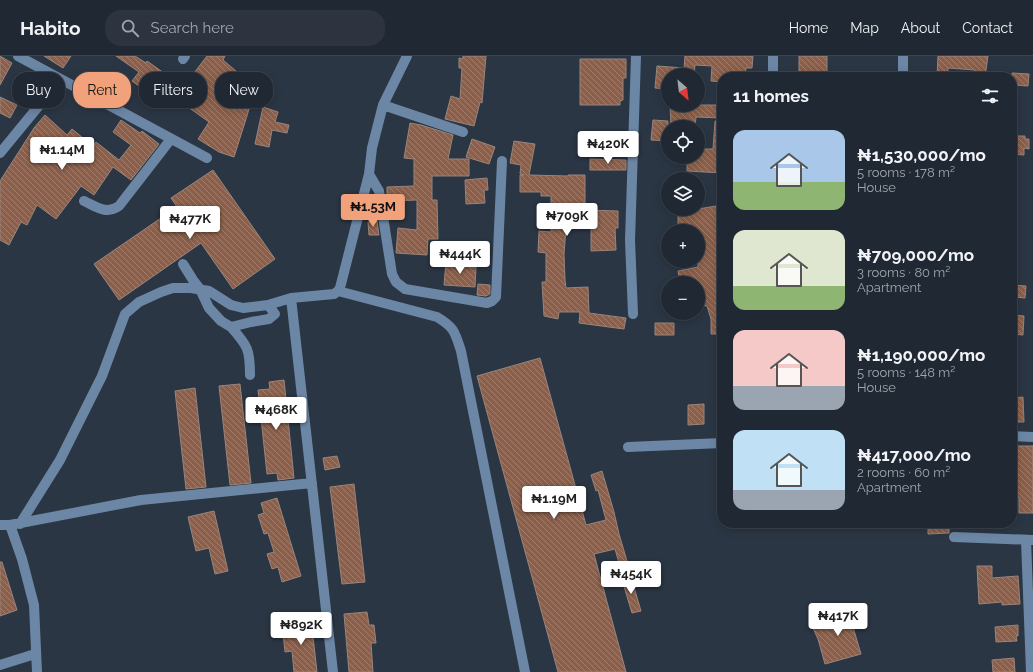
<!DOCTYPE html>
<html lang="en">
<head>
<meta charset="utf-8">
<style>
	:root { --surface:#202833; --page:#2d343f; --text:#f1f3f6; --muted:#a2a6ac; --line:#3d444e; --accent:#f1a27b }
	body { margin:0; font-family:Raleway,sans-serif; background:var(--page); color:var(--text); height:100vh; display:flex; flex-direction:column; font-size:15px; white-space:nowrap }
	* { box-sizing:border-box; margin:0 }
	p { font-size:13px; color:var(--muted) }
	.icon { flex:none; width:22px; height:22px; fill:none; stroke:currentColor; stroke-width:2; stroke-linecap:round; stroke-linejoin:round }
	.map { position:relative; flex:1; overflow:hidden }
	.side { position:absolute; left:717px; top:16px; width:300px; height:456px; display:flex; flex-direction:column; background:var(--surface); border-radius:16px; box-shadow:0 2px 10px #0003,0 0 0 1px var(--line) }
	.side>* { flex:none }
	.hud { position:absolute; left:12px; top:16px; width:380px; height:36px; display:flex; gap:8px }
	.needle { width:26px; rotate:152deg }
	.buttons { position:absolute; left:661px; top:12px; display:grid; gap:8px }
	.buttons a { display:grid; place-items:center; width:44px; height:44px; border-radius:50%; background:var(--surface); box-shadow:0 2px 10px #0003,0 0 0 1px var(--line); font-size:20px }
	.price { position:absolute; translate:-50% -34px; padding:0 9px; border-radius:4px; background:#fff; color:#222; font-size:13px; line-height:26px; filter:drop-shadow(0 1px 2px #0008) }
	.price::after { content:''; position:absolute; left:50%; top:24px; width:12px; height:9px; margin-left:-6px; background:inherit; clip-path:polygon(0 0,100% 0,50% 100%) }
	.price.on { background:var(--accent); color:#111 }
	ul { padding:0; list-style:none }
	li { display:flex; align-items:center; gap:12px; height:100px; padding:0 16px }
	li span { display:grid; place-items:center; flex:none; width:112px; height:80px; border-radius:12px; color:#555 }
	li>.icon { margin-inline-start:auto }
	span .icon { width:48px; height:48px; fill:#fffc; stroke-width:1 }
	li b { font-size:17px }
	h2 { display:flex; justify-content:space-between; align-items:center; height:48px; padding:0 16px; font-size:17px }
	.pill { padding:0 14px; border-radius:16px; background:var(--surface); box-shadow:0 2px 10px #0003,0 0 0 1px var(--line); font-size:14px; line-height:36px }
	.pill.on { background:var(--accent); color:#111 }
	header { display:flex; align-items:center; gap:24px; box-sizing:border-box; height:56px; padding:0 20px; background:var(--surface); border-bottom:1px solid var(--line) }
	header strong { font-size:19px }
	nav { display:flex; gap:22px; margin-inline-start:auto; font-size:14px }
	.search { width:280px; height:36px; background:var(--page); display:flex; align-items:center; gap:10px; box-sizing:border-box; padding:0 14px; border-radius:16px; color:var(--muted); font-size:15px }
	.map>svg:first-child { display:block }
	.building { fill:url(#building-back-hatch); stroke:#99857c }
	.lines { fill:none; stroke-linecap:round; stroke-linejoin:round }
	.minor { stroke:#6c87a6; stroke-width:10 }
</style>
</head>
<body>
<header>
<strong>Habito</strong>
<div class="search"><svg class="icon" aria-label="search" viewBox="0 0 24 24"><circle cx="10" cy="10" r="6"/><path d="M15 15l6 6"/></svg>Search here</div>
<nav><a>Home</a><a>Map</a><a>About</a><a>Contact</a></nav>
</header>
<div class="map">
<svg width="1033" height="616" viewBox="0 0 1033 616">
	<defs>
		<pattern id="building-back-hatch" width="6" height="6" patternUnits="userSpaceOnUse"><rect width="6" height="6" fill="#8b5f49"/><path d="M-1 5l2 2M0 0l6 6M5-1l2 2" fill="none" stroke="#a07d6c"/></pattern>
	</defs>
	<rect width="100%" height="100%" fill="#2b3644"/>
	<path class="building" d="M 0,0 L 12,7 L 0,29 Z
		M 44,0 L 71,0 L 63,12 Z
		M 116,0 L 135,0 L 146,7 L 147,5 L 181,29 L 191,15 L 194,17 L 207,0 L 225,0 L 223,4 L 249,26 L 235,42 L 251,47 L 234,101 L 219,96 L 198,83 L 209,66 L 188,51 L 190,48 L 166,31 L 158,44 L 132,25 L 139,16 Z
		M 463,0 L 486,0 L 482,47 L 480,46 L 474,70 L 445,63 L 451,40 L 460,43 L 462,12 L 459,12 L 459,2 L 463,3 Z
		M 685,0 L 753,0 L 752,12 L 746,12 L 745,21 L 722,21 L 722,26 L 711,25 L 712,10 L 695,9 L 694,19 L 668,19 L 668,33 L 655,32 L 657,10 L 684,12 Z
		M 799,0 L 827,0 L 827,17 L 799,17 Z
		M 938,0 L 988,0 L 985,21 L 975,21 L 975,14 L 948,12 L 948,21 L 937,21 Z
		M 580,3 L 626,3 L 626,22 L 623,22 L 623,44 L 620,45 L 620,49 L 580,49 Z
		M 1012,17 L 1029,18 L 1028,30 L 1012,29 Z
		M 0,41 L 17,49 L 10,62 L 0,57 Z
		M 670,49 L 722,49 L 721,62 L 696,61 L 695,71 L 671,71 Z
		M 263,51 L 278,56 L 275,66 L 289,69 L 287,77 L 272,74 L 269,91 L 255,88 Z
		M 45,59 L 67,79 L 72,73 L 93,90 L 96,86 L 119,104 L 131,89 L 113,76 L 121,64 L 140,77 L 142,75 L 159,88 L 131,124 L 113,111 L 94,139 L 81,130 L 56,163 L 37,149 L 27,169 L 21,166 L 9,189 L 0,184 L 0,125 L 34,72 Z
		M 653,64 L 668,65 L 668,85 L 651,84 Z
		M 715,65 L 722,66 L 722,117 L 687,115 L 687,101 L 698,101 L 698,93 L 713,93 Z
		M 410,67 L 421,69 L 453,79 L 448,103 L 469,103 L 469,120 L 432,120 L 432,144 L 437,144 L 438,183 L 428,183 L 427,199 L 396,197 L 398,172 L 417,174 L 417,144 L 387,145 L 387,131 L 414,130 L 414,103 L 404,102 Z
		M 1012,80 L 1025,80 L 1025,83 L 1029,83 L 1029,93 L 1024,92 L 1024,99 L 1012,98 Z
		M 472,83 L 495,91 L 489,108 L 466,101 Z
		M 514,85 L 535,88 L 529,119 L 568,120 L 568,119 L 585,119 L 585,154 L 618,155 L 618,172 L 615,172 L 616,194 L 591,195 L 591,172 L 566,172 L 564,198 L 565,224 L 566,232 L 588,231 L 589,257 L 626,262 L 624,273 L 579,267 L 580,256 L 559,256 L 558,263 L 544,260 L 542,226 L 546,226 L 546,197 L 538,196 L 539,175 L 551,176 L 551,140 L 541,140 L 541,136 L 520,136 L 520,119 L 524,119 L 520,118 L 521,109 L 510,107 Z
		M 590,103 L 626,104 L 626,114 L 590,114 Z
		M 213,114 L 275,203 L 233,233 L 201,187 L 119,244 L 94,208 L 177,151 L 171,142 Z
		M 487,122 L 488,134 L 484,134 L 485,147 L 466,148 L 465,124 Z
		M 722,149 L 722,278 L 711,278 L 711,263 L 707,250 L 698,249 L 698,227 L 680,227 L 678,215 L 698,211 L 698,173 L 678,174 L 678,153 L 698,153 Z
		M 377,165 L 379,179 L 369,179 L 368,166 Z
		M 446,206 L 470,207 L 470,211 L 476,211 L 475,231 L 444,229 Z
		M 478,228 L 490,229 L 490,238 L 486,240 L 477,239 Z
		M 1012,229 L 1026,230 L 1025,242 L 1012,241 Z
		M 1012,259 L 1024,260 L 1023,279 L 1012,278 Z
		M 655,267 L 674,267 L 674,279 L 655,279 Z
		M 540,302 L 586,469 L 606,464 L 598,434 L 596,435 L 591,419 L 602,415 L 614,456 L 619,478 L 627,505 L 619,507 L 615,493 L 594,498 L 626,616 L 558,616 L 477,320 Z
		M 284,324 L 294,422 L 278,424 L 277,417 L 267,418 L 258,334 L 270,333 L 269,326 Z
		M 240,328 L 251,427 L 230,429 L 219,330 Z
		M 195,332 L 206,431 L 186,433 L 175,335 Z
		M 1023,341 L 1024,366 L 1012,366 L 1012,342 Z
		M 704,348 L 704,368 L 688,369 L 688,349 Z
		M 1012,390 L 1033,390 L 1033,457 L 1019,457 L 1019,441 L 1013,441 Z
		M 337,400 L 340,411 L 325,414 L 323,402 Z
		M 354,428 L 365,526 L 342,528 L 330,431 Z
		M 277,442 L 301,520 L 282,526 L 278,511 L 272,513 L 267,498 L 274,496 L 268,477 L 264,478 L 258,459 L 264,457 L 261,447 Z
		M 214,455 L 228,515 L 215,518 L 209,492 L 196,495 L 188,461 Z
		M 928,467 L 949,467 L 949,477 L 928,478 Z
		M 0,506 L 2,506 L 17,554 L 0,560 Z
		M 977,510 L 992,510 L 992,522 L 1018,520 L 1020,548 L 1002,549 L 1002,546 L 979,548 Z
		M 631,521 L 641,555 L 632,557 L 622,524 Z
		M 854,553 L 859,568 L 853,571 L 861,598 L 825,608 L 818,583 L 811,568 Z
		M 367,556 L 369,569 L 374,569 L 376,587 L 371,587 L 373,616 L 349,616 L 344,558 Z
		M 311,563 L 317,616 L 294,616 L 292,595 L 285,596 L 283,577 L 289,576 L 288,565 Z
		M 1018,569 L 1018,580 L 1016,580 L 1017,585 L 996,586 L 995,571 Z
		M 1014,602 L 1015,616 L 993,616 L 992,604 Z"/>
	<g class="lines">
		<path class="minor" d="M 18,0 L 207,102
			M 773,0 L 773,21
			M 903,0 L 903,21
			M 183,3 L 185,0
			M 383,49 L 463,76
			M 0,97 L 60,24
			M 369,118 L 379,135 L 392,218 L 396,226 L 405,233 L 487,247 L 492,245 L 496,241 L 502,105
			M 84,145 C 97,151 106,159 119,150 L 171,83
			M 183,208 L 193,224 L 200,233 L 209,252 L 221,265 L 231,271 L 251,266 L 269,263 L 275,258 L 268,249
			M 338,235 L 437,261 C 454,271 455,276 461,295 L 525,616
			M 291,242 L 333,616
			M 633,258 L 630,184 L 636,0
			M 231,271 C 248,290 250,294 250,319
			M 1012,380 L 1033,381
			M 628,391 L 722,387
			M 20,468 L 60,404 L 102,320 L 125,258 L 139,246 L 161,236 L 173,232 L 191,232 L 209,235 L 231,249 L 243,252 L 268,249 L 291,242 L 334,238 L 338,235 L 340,232 L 369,118 L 372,92 L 383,49 L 407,0
			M 0,469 L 10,469 L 22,503 L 34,549 L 37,616
			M 10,469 L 141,444 L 312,427
			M 954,481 L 1033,484
			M 1026,484 L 1031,616
			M 0,609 L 35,598"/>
	</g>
</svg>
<div class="buttons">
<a><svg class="needle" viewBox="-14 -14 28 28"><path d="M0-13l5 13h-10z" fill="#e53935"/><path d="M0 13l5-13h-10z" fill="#a2a6ac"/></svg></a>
<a><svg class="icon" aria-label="locate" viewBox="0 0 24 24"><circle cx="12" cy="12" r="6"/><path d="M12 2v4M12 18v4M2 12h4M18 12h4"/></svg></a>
<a><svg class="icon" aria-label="layers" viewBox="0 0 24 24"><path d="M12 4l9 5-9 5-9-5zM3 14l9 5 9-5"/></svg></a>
<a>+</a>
<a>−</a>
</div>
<b class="price" style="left:608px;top:109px">₦420K</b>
<b class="price" style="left:62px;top:115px">₦1.14M</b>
<b class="price on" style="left:373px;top:172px">₦1.53M</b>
<b class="price" style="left:567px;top:181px">₦709K</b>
<b class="price" style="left:190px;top:184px">₦477K</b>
<b class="price" style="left:460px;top:219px">₦444K</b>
<b class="price" style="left:276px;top:375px">₦468K</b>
<b class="price" style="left:554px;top:464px">₦1.19M</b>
<b class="price" style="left:631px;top:539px">₦454K</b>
<b class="price" style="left:838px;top:581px">₦417K</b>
<b class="price" style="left:301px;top:590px">₦892K</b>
<div class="hud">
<a class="pill">Buy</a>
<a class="pill on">Rent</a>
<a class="pill">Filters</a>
<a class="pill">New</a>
</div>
<section class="side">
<h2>11 homes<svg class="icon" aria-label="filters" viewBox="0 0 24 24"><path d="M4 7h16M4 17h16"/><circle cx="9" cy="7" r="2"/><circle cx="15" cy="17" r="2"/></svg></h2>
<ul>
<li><span style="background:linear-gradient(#a9c7e8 65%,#8fb573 0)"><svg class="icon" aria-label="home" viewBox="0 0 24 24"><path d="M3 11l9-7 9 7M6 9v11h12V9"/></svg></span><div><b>₦1,530,000/mo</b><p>5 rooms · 178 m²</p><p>House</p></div></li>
<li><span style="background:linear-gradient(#dfe7d0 70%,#8fb573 0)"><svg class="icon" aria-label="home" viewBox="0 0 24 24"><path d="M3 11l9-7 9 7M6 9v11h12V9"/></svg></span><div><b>₦709,000/mo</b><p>3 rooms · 80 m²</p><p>Apartment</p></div></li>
<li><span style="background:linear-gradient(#f6c9c9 70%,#9aa5b1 0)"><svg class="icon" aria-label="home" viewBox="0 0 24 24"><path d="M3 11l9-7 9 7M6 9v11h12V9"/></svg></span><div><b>₦1,190,000/mo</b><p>5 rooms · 148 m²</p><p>House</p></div></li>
<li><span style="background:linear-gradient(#bfe0f5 75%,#9aa5b1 0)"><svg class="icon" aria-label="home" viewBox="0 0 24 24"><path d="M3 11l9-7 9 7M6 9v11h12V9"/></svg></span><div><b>₦417,000/mo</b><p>2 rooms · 60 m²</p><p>Apartment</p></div></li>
</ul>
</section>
</div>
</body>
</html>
